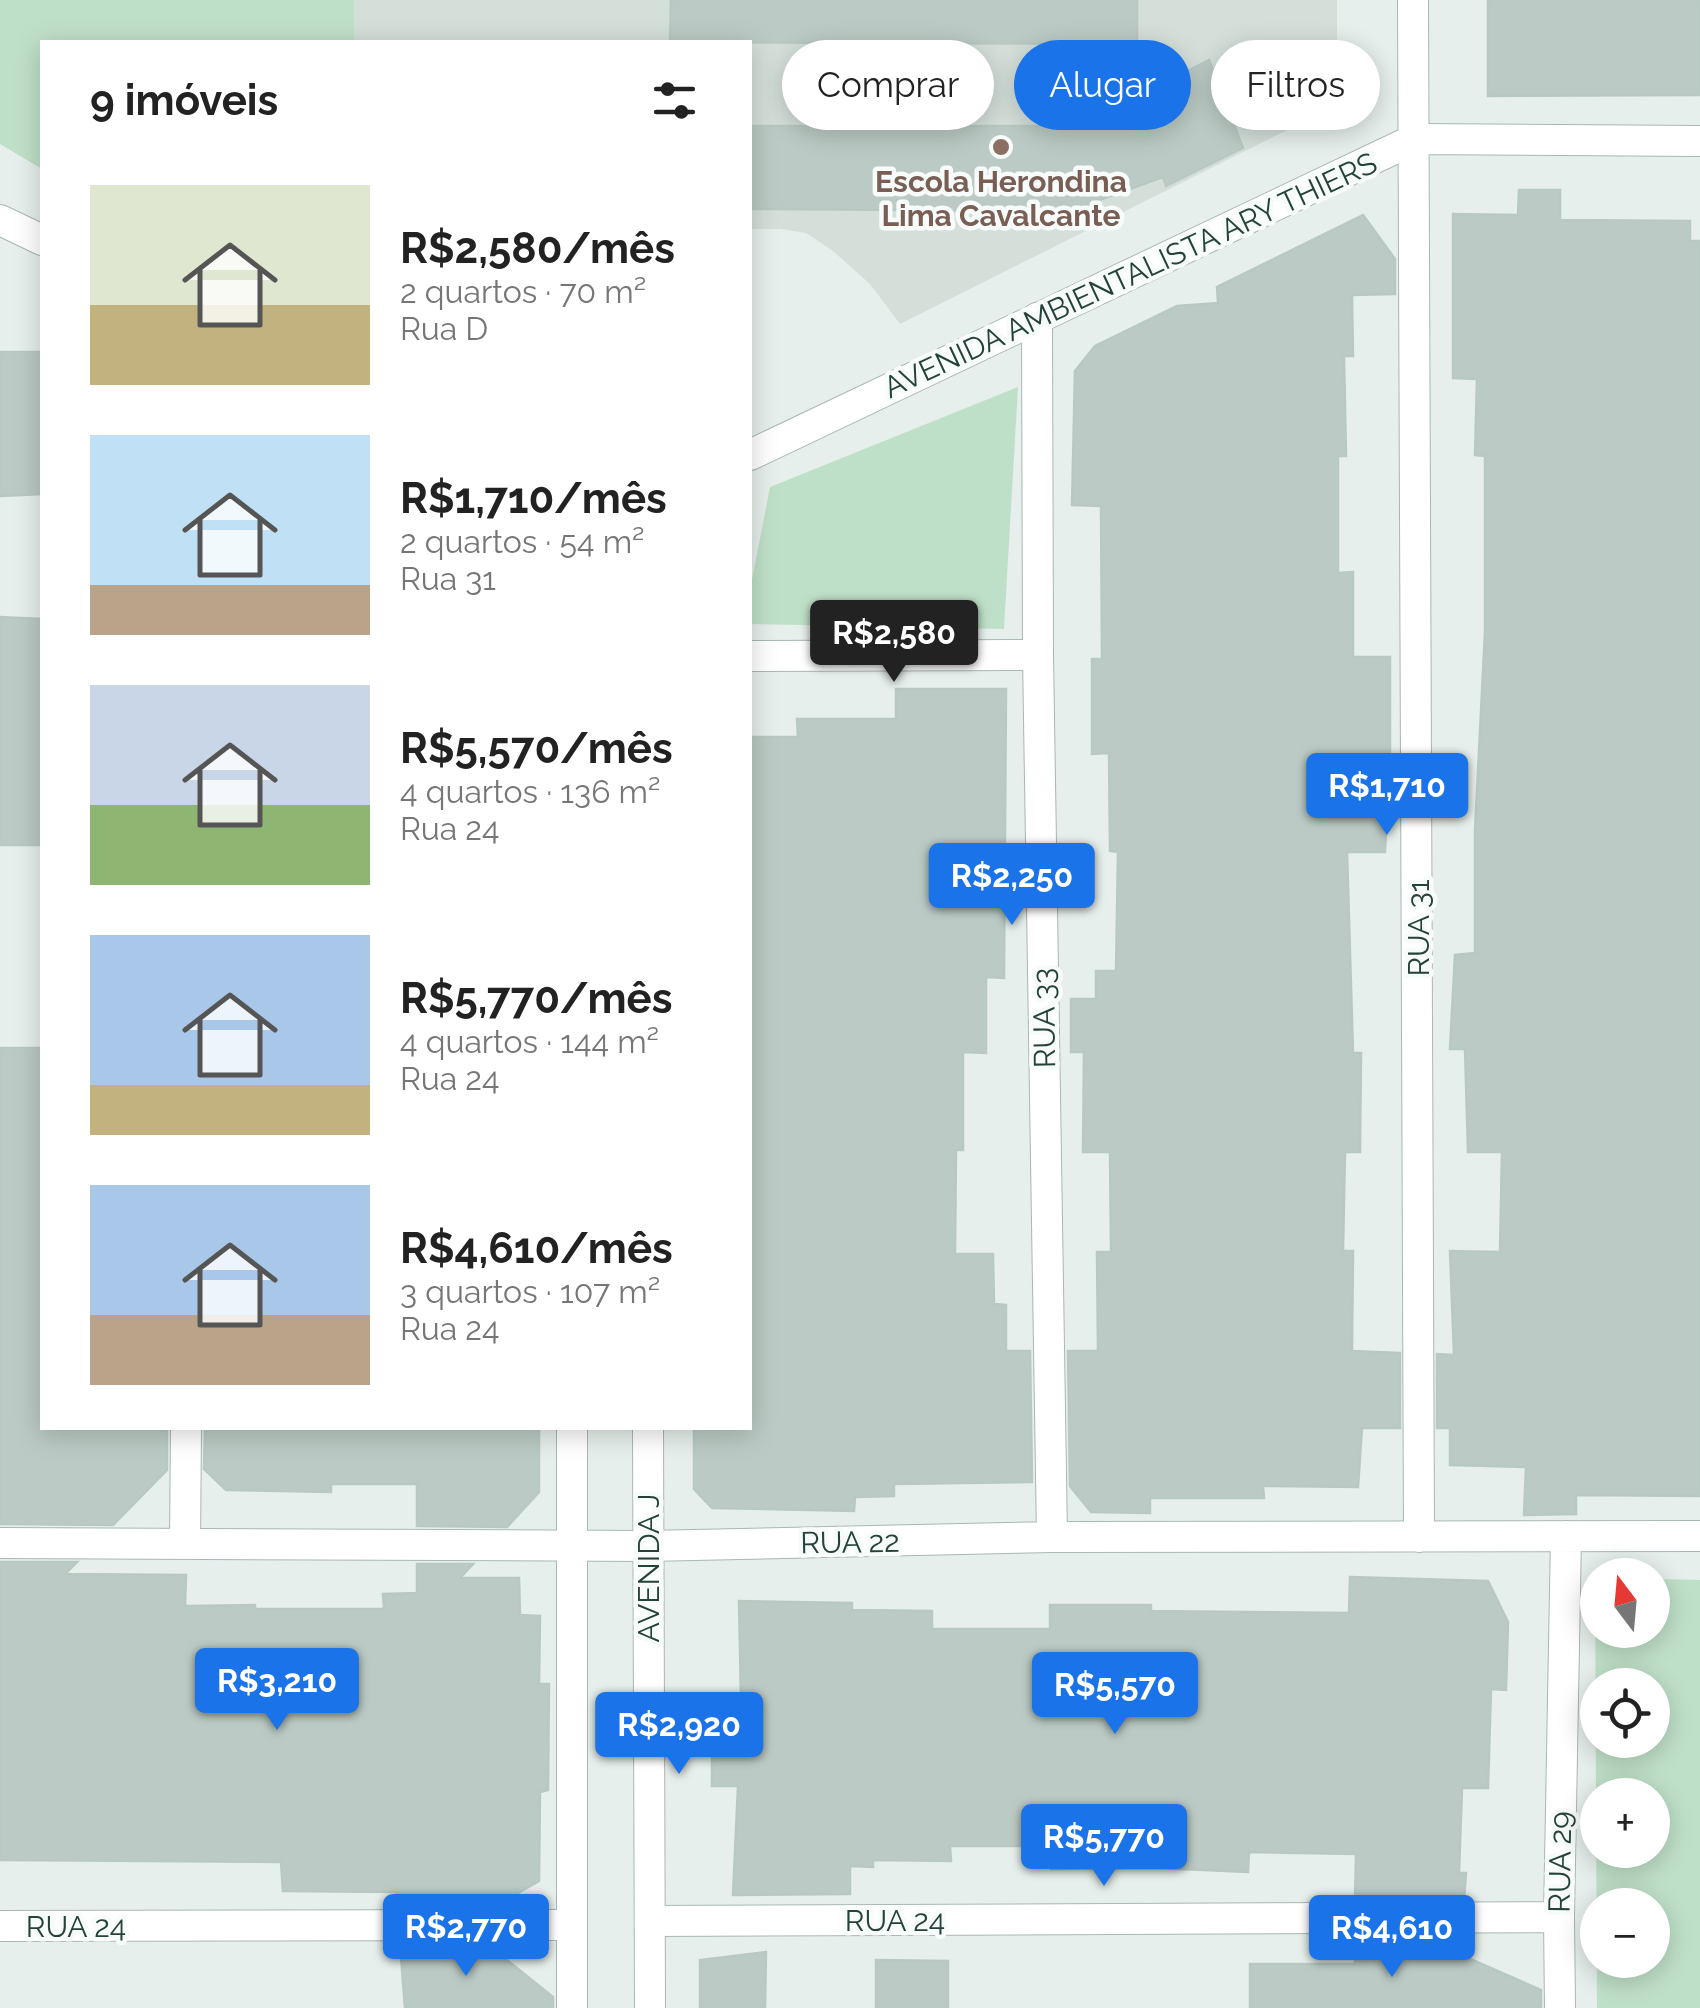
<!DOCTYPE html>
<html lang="pt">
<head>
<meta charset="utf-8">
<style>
	:root { --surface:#fff; --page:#f6f6f6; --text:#222; --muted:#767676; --accent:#1a73e8 }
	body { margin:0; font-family:Raleway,sans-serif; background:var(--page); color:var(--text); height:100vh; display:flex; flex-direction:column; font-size:38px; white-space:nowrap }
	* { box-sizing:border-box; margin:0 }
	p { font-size:32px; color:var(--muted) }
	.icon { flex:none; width:55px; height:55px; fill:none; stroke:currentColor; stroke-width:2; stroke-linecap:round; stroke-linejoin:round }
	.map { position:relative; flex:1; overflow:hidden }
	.drawer { position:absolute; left:40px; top:40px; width:712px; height:1390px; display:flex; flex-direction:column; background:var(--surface); border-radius:0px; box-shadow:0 5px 25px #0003 }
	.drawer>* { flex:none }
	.guide { position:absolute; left:782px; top:40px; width:768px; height:90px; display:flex; gap:20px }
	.needle { width:65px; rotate:344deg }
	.buttons { position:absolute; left:1580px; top:1558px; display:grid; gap:20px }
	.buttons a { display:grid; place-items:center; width:90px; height:90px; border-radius:50%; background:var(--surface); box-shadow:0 5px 25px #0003; font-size:50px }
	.price { position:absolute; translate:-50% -85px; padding:0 22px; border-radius:10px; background:var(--accent); color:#fff; font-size:32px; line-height:65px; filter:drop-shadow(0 2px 5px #0008) }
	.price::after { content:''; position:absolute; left:50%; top:60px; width:30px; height:22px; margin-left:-15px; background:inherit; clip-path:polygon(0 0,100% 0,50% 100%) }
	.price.on { background:#222; color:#fff }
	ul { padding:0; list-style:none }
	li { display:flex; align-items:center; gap:30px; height:250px; padding:0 50px }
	li span { display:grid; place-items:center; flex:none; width:280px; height:200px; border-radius:0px; color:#555 }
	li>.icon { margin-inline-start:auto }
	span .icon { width:120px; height:120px; fill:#fffc; stroke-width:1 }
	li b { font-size:42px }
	h2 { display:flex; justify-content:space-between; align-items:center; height:120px; padding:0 50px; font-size:42px }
	.chip { padding:0 35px; border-radius:45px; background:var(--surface); box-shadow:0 5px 25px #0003; font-size:35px; line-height:90px }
	.chip.on { background:var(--accent); color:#fff }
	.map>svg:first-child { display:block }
	.built { fill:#d4dfda }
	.green { fill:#bfe0c8; fill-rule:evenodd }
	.building { fill:#bbcac4; stroke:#b8c9c2; stroke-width:2.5 }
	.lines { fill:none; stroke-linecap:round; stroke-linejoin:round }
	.minor-casing { stroke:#a8b8b2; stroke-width:32 }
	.tertiary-casing { stroke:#a8b8b2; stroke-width:32 }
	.minor { stroke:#fff; stroke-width:30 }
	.tertiary { stroke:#fff; stroke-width:30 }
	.education-dot { fill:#8d6e63; stroke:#f7fbf9; stroke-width:4 }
	.labels { text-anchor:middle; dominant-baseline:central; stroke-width:9; stroke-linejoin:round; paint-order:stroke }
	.education-label { font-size:30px; font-weight:bold; fill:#785e54; stroke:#f7fbf9 }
	.street-label { font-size:30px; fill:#24423a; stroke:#f7fbf9 }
</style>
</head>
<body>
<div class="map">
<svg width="1700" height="2008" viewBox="0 0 1700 2008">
	<rect width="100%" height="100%" fill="#e6efeb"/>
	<path class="built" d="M 354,0 L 1337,0 L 1337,88 L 1307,120 L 900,324 L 870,284 L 833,251 L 806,233 L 781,229 L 750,229 L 750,42 L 354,42 Z"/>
	<path class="green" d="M 0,0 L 354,0 L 354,42 L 42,42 L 42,169 L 0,144 Z
		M 1018,387 L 1004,629 L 750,624 L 750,590 L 770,487 Z
		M 1595,1579 L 1597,1579 L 1598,1630 L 1652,1630 L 1653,1579 L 1700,1580 L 1700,2008 L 1597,2008 ZM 1652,1685 L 1652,1740 L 1598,1740 L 1598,1685 ZM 1598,1795 L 1652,1795 L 1652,1850 L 1598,1850 ZM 1598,1905 L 1652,1905 L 1652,1960 L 1598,1960 Z"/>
	<path class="building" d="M 671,0 L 1137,0 L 1137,44 L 670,42 Z
		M 1488,0 L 1700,0 L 1700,95 L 1488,96 Z
		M 1136,59 L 1136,98 L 1209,60 L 1243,148 L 1166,186 L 1163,177 L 1069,211 L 750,209 L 750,126 L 1068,126 Z
		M 1519,190 L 1560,190 L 1560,220 L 1690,221 L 1690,241 L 1700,241 L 1700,1496 L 1576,1495 L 1576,1514 L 1524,1515 L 1526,1467 L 1450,1465 L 1450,1428 L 1437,1428 L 1437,1354 L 1454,1355 L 1450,1251 L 1500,1252 L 1502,1152 L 1468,1152 L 1465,1049 L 1450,1049 L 1455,955 L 1475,953 L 1475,831 L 1485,632 L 1485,456 L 1475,455 L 1477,379 L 1453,378 L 1453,214 L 1518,215 Z
		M 1363,215 L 1395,259 L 1395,294 L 1352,295 L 1353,356 L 1344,356 L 1346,456 L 1338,456 L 1338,573 L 1353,572 L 1353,657 L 1390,657 L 1390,754 L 1385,852 L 1347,852 L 1353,1053 L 1361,1053 L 1360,1152 L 1345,1152 L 1343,1251 L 1353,1251 L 1352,1351 L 1400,1353 L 1400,1428 L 1362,1428 L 1358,1487 L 1263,1486 L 1264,1498 L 1150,1498 L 1150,1513 L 1091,1512 L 1070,1486 L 1068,1351 L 1098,1351 L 1097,1252 L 1111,1252 L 1110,1152 L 1083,1152 L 1084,1052 L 1071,1052 L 1071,999 L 1096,999 L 1096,971 L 1116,971 L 1118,852 L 1110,851 L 1109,753 L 1092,754 L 1092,659 L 1102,659 L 1101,506 L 1072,505 L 1075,371 L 1095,346 L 1177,306 L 1218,303 L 1217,287 Z
		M 0,352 L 42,352 L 42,494 L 0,496 Z
		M 0,617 L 42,619 L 42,845 L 0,845 Z
		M 896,689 L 1006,689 L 1004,978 L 986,977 L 986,1053 L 963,1052 L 963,1150 L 956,1150 L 955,1254 L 993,1254 L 994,1304 L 1006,1305 L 1006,1351 L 1030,1351 L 1032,1482 L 894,1484 L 894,1496 L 855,1497 L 854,1511 L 712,1508 L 694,1489 L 694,1428 L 750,1428 L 750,737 L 798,737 L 797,719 L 896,719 Z
		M 0,1048 L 42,1048 L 42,1428 L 167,1428 L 167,1470 L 113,1525 L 0,1524 Z
		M 205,1428 L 539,1428 L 539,1492 L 507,1527 L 417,1526 L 417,1484 L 331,1484 L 331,1492 L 226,1490 L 204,1469 Z
		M 0,1562 L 77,1562 L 65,1574 L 186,1575 L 185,1606 L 255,1605 L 255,1609 L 384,1609 L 383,1594 L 417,1593 L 417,1564 L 473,1564 L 460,1578 L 519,1578 L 520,1615 L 540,1616 L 539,1684 L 549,1684 L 548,1790 L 540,1792 L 539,1881 L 495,1906 L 397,1907 L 396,1892 L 283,1891 L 281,1862 L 0,1860 Z
		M 1350,1577 L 1488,1581 L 1508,1622 L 1506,1690 L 1491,1689 L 1488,1788 L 1462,1788 L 1459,1873 L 1466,1873 L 1464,1899 L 1355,1899 L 1356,1854 L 1249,1852 L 1248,1872 L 1156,1868 L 1051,1869 L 1050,1846 L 950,1846 L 951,1861 L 873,1860 L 873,1867 L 850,1866 L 850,1894 L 733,1895 L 738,1786 L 712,1786 L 712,1699 L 741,1699 L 739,1601 L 852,1603 L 852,1610 L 932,1611 L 932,1629 L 1050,1629 L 1050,1605 L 1151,1605 L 1151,1611 L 1349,1613 Z
		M 1462,1936 L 1461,1955 L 1541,1990 L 1541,2008 L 1250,2008 L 1250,1964 L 1355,1964 L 1355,1937 Z
		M 400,1944 L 487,1944 L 553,1997 L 553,2008 L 405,2008 Z
		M 766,1952 L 765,2008 L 700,2008 L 700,1960 Z
		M 876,1960 L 948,1961 L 948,2008 L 876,2008 Z"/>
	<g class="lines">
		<g class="minor-casing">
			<path id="minor" d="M 1413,0 L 1419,1537
				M 1037,318 L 1038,655 L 1052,1537
				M 750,656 L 1038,655
				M 0,1543 L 647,1546 L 1052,1537 L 1700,1536
				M 185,1544 L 186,1428
				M 650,1921 L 1559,1917
				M 0,1926 L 572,1925
				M 1560,2008 L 1559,1917 L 1566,1536"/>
		</g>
		<g class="tertiary-casing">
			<path id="tertiary" d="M 0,220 L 42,240
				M 750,455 L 1415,139 L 1700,141
				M 648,1428 L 650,2008
				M 572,2008 L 572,1428"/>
		</g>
		<use href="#minor" class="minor"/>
		<use href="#tertiary" class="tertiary"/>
	</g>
	<circle class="education-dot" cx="1001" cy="147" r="10"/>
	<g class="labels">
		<g class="education-label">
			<text x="1001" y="181">Escola Herondina<tspan x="1001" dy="34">Lima Cavalcante</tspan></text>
		</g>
		<g class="street-label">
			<text transform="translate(1130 275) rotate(-25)">AVENIDA AMBIENTALISTA ARY THIERS</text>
			<text transform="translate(1418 928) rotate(-90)">RUA 31</text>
			<text transform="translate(1044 1018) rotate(-91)">RUA 33</text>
			<text transform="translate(850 1542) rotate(-1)">RUA 22</text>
			<text transform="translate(648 1568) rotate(-90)">AVENIDA J</text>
			<text transform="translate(1560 1862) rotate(-89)">RUA 29</text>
			<text x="895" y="1920">RUA 24</text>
			<text x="76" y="1926">RUA 24</text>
		</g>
	</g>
</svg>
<div class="buttons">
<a><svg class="needle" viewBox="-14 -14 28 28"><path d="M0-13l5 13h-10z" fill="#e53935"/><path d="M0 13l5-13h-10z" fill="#767676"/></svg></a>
<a><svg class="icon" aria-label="locate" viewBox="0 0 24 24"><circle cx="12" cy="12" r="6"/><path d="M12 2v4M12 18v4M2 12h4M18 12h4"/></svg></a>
<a>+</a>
<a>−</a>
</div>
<b class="price on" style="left:894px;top:685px">R$2,580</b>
<b class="price" style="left:1387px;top:838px">R$1,710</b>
<b class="price" style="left:1012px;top:928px">R$2,250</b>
<b class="price" style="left:277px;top:1733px">R$3,210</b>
<b class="price" style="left:1115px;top:1737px">R$5,570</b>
<b class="price" style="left:679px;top:1777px">R$2,920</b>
<b class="price" style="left:1104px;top:1889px">R$5,770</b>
<b class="price" style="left:466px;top:1979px">R$2,770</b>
<b class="price" style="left:1392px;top:1980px">R$4,610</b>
<div class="guide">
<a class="chip">Comprar</a>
<a class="chip on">Alugar</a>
<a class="chip">Filtros</a>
</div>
<section class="drawer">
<h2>9 imóveis<svg class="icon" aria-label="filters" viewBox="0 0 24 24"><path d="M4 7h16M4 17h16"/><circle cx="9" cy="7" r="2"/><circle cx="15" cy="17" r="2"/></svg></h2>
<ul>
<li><span style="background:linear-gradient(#dfe7d0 60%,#c2b280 0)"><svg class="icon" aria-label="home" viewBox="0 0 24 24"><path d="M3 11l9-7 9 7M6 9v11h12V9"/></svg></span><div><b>R$2,580/mês</b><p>2 quartos · 70 m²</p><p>Rua D</p></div></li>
<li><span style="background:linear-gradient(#bfe0f5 75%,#b9a48a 0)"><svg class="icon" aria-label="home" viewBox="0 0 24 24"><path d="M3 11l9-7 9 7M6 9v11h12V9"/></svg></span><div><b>R$1,710/mês</b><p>2 quartos · 54 m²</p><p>Rua 31</p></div></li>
<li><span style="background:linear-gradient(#c9d6e8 60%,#8fb573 0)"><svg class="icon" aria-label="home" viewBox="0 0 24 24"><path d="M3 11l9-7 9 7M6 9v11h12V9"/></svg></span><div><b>R$5,570/mês</b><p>4 quartos · 136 m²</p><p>Rua 24</p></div></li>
<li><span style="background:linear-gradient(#a9c7e8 75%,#c2b280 0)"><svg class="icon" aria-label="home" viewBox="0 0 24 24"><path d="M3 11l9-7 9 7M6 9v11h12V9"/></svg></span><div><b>R$5,770/mês</b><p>4 quartos · 144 m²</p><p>Rua 24</p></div></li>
<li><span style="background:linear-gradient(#a9c7e8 65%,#b9a48a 0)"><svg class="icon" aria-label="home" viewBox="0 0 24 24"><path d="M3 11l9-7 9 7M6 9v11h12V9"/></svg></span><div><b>R$4,610/mês</b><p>3 quartos · 107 m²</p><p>Rua 24</p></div></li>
</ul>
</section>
</div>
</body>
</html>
